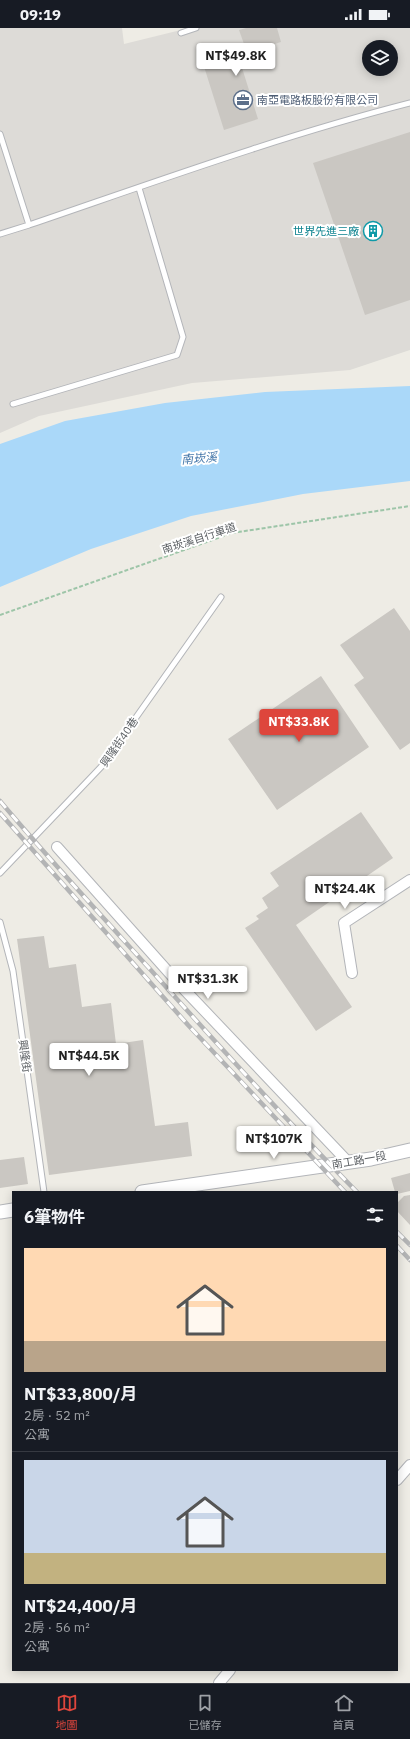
<!DOCTYPE html>
<html lang="zh-TW">
<head>
<meta charset="utf-8">
<style>
	:root { --surface:#171b24; --page:#242831; --text:#f1f3f6; --muted:#9ea1a6; --line:#363941; --accent:#de463c }
	body { margin:0; font-family:"IBM Plex Sans","Noto Sans TC",sans-serif; background:var(--page); color:var(--text); height:100vh; display:flex; flex-direction:column; font-size:15px; white-space:nowrap }
	* { box-sizing:border-box; margin:0 }
	p { font-size:13px; color:var(--muted) }
	.icon { flex:none; width:22px; height:22px; fill:none; stroke:currentColor; stroke-width:2; stroke-linecap:round; stroke-linejoin:round }
	.map { position:relative; flex:1; overflow:hidden }
	.sheet { position:absolute; left:12px; top:1163px; width:386px; height:480px; display:flex; flex-direction:column; background:var(--surface); border-radius:0px; box-shadow:0 2px 10px #0003 }
	.sheet>* { flex:none }
	.buttons { position:absolute; left:362px; top:12px; display:grid; gap:8px }
	.buttons a { display:grid; place-items:center; width:36px; height:36px; border-radius:50%; background:var(--surface); box-shadow:0 2px 10px #0003; font-size:20px }
	.price { position:absolute; translate:-50% -34px; padding:0 9px; border-radius:4px; background:#fff; color:#222; font-size:13px; line-height:26px; filter:drop-shadow(0 1px 2px #0008) }
	.price::after { content:''; position:absolute; left:50%; top:24px; width:12px; height:9px; margin-left:-6px; background:inherit; clip-path:polygon(0 0,100% 0,50% 100%) }
	.price.active { background:var(--accent); color:#fff }
	ul { padding:0; list-style:none }
	li { display:grid; align-content:center; gap:8px; height:212px; padding:0 12px }
	li+li { border-top:1px solid var(--line) }
	li span { display:grid; place-items:center; height:124px; border-radius:0px; color:#555 }
	li>.icon { margin-inline-start:auto }
	span .icon { width:72px; height:72px; fill:#fffc; stroke-width:1 }
	li b { font-size:17px }
	h2 { display:flex; justify-content:space-between; align-items:center; height:48px; padding:0 12px; font-size:17px }
	.status { display:flex; justify-content:space-between; align-items:center; height:28px; padding:0 20px; background:var(--surface); direction:ltr }
	.status svg { height:11px; fill:currentColor }
	.menu { display:flex; justify-content:space-around; align-items:center; height:56px; border-top:1px solid var(--line); background:var(--surface); font-size:11px; color:var(--muted) }
	.menu a { display:grid; justify-items:center; gap:2px }
	.menu .active { color:var(--accent) }
	.map>svg:first-child { display:block }
	.industrial { fill:#dddbd7; fill-rule:evenodd }
	.water { fill:#aad8f9 }
	.building { fill:#cac7c2 }
	.lines { fill:none; stroke-linecap:round; stroke-linejoin:round }
	.service-casing { stroke:#b3b5b9; stroke-width:7 }
	.minor-casing { stroke:#b3b5b9; stroke-width:12 }
	.tertiary-casing { stroke:#b3b5b9; stroke-width:15 }
	.path { stroke:#9dc5a8; stroke-width:2; stroke-dasharray:4 2; stroke-linecap:butt }
	.service { stroke:#fff; stroke-width:5 }
	.minor { stroke:#fff; stroke-width:10 }
	.tertiary { stroke:#fff; stroke-width:13 }
	.rail-casing { stroke:#b3b4b5; stroke-width:4.5 }
	.rail { stroke:#fff; stroke-width:3; stroke-dasharray:9; stroke-linecap:butt }
	.labels { text-anchor:middle; dominant-baseline:central; stroke-width:4; stroke-linejoin:round; paint-order:stroke }
	.service-label { font-size:11px; fill:#4e5e75; stroke:#fff; text-anchor:start }
	.culture-label { font-size:11px; fill:#0d838f; stroke:#fff; text-anchor:end }
	.street-label { font-size:11px; fill:#5d6165; stroke:#fff }
	.water-label { font-size:12px; font-style:italic; fill:#4879ab; stroke:#fff }
</style>
</head>
<body>
<div class="status"><b>09:19</b><svg viewBox="0 0 49 12"><path d="M0 12V9h3v3zM5 12V6h3v6zM10 12V3h3v9zM15 12V0h3v12zM26 1h20v11H26zM47 4h2v5h-2z"/></svg></div>
<div class="map">
<svg width="410" height="1655" viewBox="0 0 410 1655">
	<rect width="100%" height="100%" fill="#eeece5"/>
	<path class="industrial" d="M 0,0 L 122,0 L 124,16 L 189,0 L 410,0 L 410,322 L 350,342 L 192,355 L 39,388 L 0,405 ZM 369,19 L 391,19 L 391,41 L 369,41 Z"/>
	<path class="water" d="M 410,358 L 410,453 L 303,466 L 191,488 L 91,521 L 0,559 L 0,416 L 65,393 L 165,375 L 265,364 Z"/>
	<path class="building" d="M 246,0 L 277,0 L 281,14 L 238,27 L 258,91 L 224,102 L 201,29 L 244,16 L 239,2 Z
		M 410,104 L 410,272 L 365,287 L 313,135 Z
		M 394,580 L 410,603 L 410,715 L 400,722 L 354,657 L 364,650 L 340,617 Z
		M 321,648 L 369,719 L 277,782 L 228,711 Z
		M 361,784 L 393,830 L 296,897 L 352,979 L 316,1003 L 245,900 L 259,891 L 256,888 L 268,880 L 262,870 L 279,858 L 270,845 Z
		M 44,908 L 49,940 L 76,936 L 82,979 L 111,975 L 116,1016 L 143,1012 L 155,1098 L 188,1094 L 192,1128 L 49,1147 L 17,911 Z
		M 24,1129 L 28,1156 L 0,1160 L 0,1132 Z
		M 410,1145 L 410,1163 L 397,1166 L 397,1164 L 395,1164 L 391,1150 Z
		M 410,1167 L 410,1197 L 397,1183 L 397,1175 L 404,1168 Z"/>
	<g class="lines">
		<g class="service-casing">
			<path id="service" d="M 181,5 L 196,0
				M 0,106 L 29,197 C 155,154 281,108 410,75
				M 0,206 L 29,197
				M 13,376 L 177,327 L 183,309 L 139,160
				M 0,845 L 101,739 L 221,569
				M 0,894 L 13,943 L 44,1164"/>
		</g>
		<g class="minor-casing">
			<path id="minor" d="M 57,819 L 180,957 L 348,1134
				M 352,945 L 344,895 L 410,852
				M 397,1452 L 410,1437
				M 219,1655 L 230,1642"/>
		</g>
		<g class="tertiary-casing">
			<path id="tertiary" d="M 142,1164 L 371,1131 L 410,1122
				M 0,1184 L 13,1182"/>
		</g>
		<path class="path" d="M 0,587 L 232,505 L 410,478"/>
		<use href="#service" class="service"/>
		<use href="#minor" class="minor"/>
		<use href="#tertiary" class="tertiary"/>
		<g class="rail-casing">
			<path id="rail" d="M 0,773 C 48,830 99,885 149,940 C 217,1016 286,1092 357,1164
				M 0,785 L 188,997 L 345,1164
				M 397,1204 L 410,1217
				M 397,1218 L 410,1232"/>
		</g>
		<use href="#rail" class="rail"/>
	</g>
	<defs>
		<g id="office-ring" transform="scale(1)"><circle r="9.5" fill="#fff" stroke="#5c6f8a" stroke-width="1.5"/><path d="M-6-3h4V-5.5h4V-3h4V5H-6ZM-1-4.5V-3h2v-1.5ZM-6 0V1H6V0Z" fill="#5c6f8a"/></g>
		<g id="building-ring" transform="scale(1)"><circle r="9.5" fill="#fff" stroke="#0f9aa8" stroke-width="1.5"/><path d="M-4-6H4V6H1V3H-1V6H-4ZM-2.5-4.3h1.7v1.8h-1.7ZM.8-4.3h1.7v1.8H.8ZM-2.5-1h1.7V.8h-1.7ZM.8-1h1.7V.8H.8Z" fill="#0f9aa8"/></g>
	</defs>
	<g fill-rule="evenodd">
		<use href="#office-ring" x="243" y="72"/>
		<use href="#building-ring" x="373" y="203"/>
	</g>
	<g class="labels">
		<g class="service-label">
			<text x="257" y="72">南亞電路板股份有限公司</text>
		</g>
		<g class="culture-label">
			<text x="359" y="203">世界先進三廠</text>
		</g>
		<g class="street-label">
			<text transform="translate(199 510) rotate(-18)">南崁溪自行車道</text>
			<text transform="translate(119 714) rotate(-55)">興隆街40巷</text>
			<text transform="translate(25 1028) rotate(82)">興隆街</text>
			<text transform="translate(359 1132) rotate(-10)">南工路一段</text>
		</g>
		<g class="water-label">
			<text transform="translate(199 430) rotate(-5)">南崁溪</text>
		</g>
	</g>
</svg>
<div class="buttons">
<a><svg class="icon" aria-label="layers" viewBox="0 0 24 24"><path d="M12 4l9 5-9 5-9-5zM3 14l9 5 9-5"/></svg></a>
</div>
<b class="price" style="left:236px;top:49px">NT$49.8K</b>
<b class="price active" style="left:299px;top:715px">NT$33.8K</b>
<b class="price" style="left:345px;top:882px">NT$24.4K</b>
<b class="price" style="left:208px;top:972px">NT$31.3K</b>
<b class="price" style="left:89px;top:1049px">NT$44.5K</b>
<b class="price" style="left:274px;top:1132px">NT$107K</b>
<section class="sheet">
<h2>6筆物件<svg class="icon" aria-label="filters" viewBox="0 0 24 24"><path d="M4 7h16M4 17h16"/><circle cx="9" cy="7" r="2"/><circle cx="15" cy="17" r="2"/></svg></h2>
<ul>
<li><span style="background:linear-gradient(#ffd9b3 75%,#b9a48a 0)"><svg class="icon" aria-label="home" viewBox="0 0 24 24"><path d="M3 11l9-7 9 7M6 9v11h12V9"/></svg></span><div><b>NT$33,800/月</b><p>2房 · 52 m²</p><p>公寓</p></div></li>
<li><span style="background:linear-gradient(#c9d6e8 75%,#c2b280 0)"><svg class="icon" aria-label="home" viewBox="0 0 24 24"><path d="M3 11l9-7 9 7M6 9v11h12V9"/></svg></span><div><b>NT$24,400/月</b><p>2房 · 56 m²</p><p>公寓</p></div></li>
</ul>
</section>
</div>
<nav class="menu">
<a class="active"><svg class="icon" aria-label="map" viewBox="0 0 24 24"><path d="M3 6l6-2 6 2 6-2v14l-6 2-6-2-6 2zM9 4v14M15 6v14"/></svg>地圖</a>
<a><svg class="icon" aria-label="saved" viewBox="0 0 24 24"><path d="M7 4h10v16l-5-4-5 4z"/></svg>已儲存</a>
<a><svg class="icon" aria-label="home" viewBox="0 0 24 24"><path d="M3 11l9-7 9 7M6 9v11h12V9"/></svg>首頁</a>
</nav>
</body>
</html>
